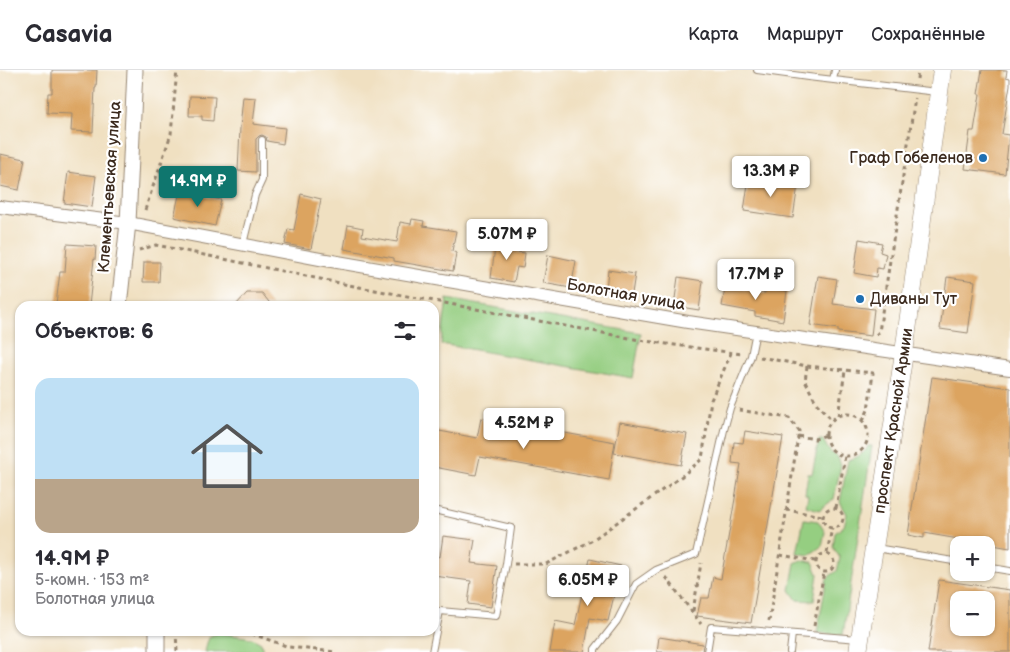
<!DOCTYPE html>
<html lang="ru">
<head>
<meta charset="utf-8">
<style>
	:root { --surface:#fff; --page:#f2f2f3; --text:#2b2b33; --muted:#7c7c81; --line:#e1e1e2; --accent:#0f766e }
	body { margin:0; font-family:"Balsamiq Sans",sans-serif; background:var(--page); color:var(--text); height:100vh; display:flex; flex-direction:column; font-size:19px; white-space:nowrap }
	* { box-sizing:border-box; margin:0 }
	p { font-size:16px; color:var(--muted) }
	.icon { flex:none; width:28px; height:28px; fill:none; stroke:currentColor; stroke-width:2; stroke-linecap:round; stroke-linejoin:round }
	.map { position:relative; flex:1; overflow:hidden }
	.panel { position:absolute; left:15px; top:231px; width:424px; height:335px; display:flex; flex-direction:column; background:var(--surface); border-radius:15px; box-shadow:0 1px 4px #0004 }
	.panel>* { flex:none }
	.controls { position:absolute; left:950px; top:466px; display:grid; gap:10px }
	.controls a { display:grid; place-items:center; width:45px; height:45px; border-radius:10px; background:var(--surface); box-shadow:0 1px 4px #0004; font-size:25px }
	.price { position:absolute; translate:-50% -42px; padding:0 11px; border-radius:5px; background:#fff; color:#222; font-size:16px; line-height:32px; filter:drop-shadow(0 1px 2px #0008) }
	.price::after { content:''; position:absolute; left:50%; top:30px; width:15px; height:11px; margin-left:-8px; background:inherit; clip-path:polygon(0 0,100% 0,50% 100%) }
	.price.on { background:var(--accent); color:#fff }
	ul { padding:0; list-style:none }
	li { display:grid; align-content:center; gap:10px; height:265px; padding:0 20px }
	li span { display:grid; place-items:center; height:155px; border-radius:15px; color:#555 }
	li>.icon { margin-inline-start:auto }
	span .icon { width:90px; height:90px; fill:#fffc; stroke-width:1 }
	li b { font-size:21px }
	h2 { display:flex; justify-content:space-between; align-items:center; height:60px; padding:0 20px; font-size:21px }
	header { display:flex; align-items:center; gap:30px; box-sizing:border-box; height:70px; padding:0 25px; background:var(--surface); border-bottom:1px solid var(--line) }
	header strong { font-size:24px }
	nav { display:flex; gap:28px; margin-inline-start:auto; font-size:18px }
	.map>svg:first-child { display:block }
	.green { fill:#95ce81; stroke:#687c50 }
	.building { fill:#dca461; fill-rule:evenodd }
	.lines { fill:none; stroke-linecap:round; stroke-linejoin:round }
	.service-casing { stroke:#968570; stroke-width:8 }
	.minor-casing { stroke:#968570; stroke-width:14 }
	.tertiary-casing { stroke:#968570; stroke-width:17 }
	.secondary-casing { stroke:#968570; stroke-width:19 }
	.path { stroke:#968570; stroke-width:3; stroke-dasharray:4 4; stroke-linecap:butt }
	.service { stroke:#fff; stroke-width:6 }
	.minor { stroke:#fff; stroke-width:12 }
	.tertiary { stroke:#fff; stroke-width:15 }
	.secondary { stroke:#fff; stroke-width:18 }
	.poi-dot { fill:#1f6fb2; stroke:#fff; stroke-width:2 }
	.labels { text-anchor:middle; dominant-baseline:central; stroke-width:4.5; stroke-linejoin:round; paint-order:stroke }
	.poi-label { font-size:16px; fill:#3b2a1e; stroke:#fff; text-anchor:end }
	.street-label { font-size:16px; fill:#3b2a1e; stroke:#fff }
</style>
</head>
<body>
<header>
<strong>Casavia</strong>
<nav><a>Карта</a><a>Маршрут</a><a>Сохранённые</a></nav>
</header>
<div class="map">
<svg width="1010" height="582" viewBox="0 0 1010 582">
	<rect width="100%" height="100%" fill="#fff"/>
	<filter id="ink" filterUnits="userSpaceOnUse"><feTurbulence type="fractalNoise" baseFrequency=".02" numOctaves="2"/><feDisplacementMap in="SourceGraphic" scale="10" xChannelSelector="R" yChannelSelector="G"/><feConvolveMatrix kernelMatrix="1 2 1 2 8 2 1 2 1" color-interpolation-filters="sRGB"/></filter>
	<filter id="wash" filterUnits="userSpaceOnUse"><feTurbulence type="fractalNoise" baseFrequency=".0096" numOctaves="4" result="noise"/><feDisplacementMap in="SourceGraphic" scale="20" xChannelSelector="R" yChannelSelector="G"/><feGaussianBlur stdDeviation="1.12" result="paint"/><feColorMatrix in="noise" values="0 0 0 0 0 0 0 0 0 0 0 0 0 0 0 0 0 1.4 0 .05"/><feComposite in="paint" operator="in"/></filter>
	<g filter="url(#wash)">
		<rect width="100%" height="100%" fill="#f0e0c1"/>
		<path class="green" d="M 447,229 L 641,263 L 633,308 L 441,274 Z
			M 819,370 L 823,370 L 830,382 L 837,386 L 841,395 L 834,429 L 819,440 L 806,436 L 808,425 L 805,424 L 808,404 L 812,404 Z
			M 868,376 L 872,376 L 843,565 L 817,563 L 827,508 L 837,501 L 840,488 L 833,477 L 835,463 L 844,456 L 847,444 L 840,432 L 848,390 C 856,388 865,384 868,376 Z
			M 804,449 L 818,451 L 825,462 L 822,476 L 809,485 L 797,483 Z
			M 801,490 L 813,492 L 818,504 L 814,531 L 797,530 L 790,520 L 795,493 Z
			M 219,563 L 252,568 L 261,573 L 263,582 L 205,582 L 207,573 L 210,566 Z"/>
		<g id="blocks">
			<path class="building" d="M 52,0 L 97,0 L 96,18 L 95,18 L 93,62 L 71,61 L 72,44 L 47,43 L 48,23 L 52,23 Z
				M 982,0 L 1007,0 L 1006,7 L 1010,8 L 1010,15 L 1002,64 L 1009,65 L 1005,104 L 965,99 L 970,61 L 974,61 L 980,24 L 978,24 Z
				M 190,26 L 215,27 L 213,51 L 202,50 L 202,46 L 189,46 Z
				M 243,27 L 256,28 L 253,54 L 285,58 L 283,74 L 267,71 L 266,67 L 262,65 L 259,66 L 256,69 L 256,102 L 238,101 L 240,58 Z
				M 0,84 L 25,89 L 19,120 L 0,116 Z
				M 68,102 L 96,106 L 92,137 L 64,133 Z
				M 749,107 L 798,115 L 793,148 L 744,141 Z
				M 180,121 L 221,130 L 215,156 L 174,147 Z
				M 301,124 L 321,129 L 311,179 L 285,174 L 288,159 L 294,160 Z
				M 412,149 L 424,151 L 423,156 L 456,161 L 452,181 L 456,183 L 453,201 L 394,191 L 394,188 L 344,179 L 348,155 L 363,158 L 362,166 L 397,172 L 400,152 L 411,154 Z
				M 859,169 L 882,173 L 880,182 L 886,184 L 883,199 L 877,198 L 876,207 L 854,203 Z
				M 499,170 L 519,173 L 518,182 L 525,183 L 523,198 L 517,197 L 514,212 L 491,208 L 495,178 L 498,179 Z
				M 67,174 L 96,176 L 95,190 L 94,189 L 89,236 L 56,234 L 60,202 L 65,202 Z
				M 548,185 L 576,191 L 571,218 L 543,213 Z
				M 144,192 L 160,192 L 159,212 L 143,212 Z
				M 608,200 L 635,204 L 631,230 L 617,227 L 618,223 L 606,220 Z
				M 818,206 L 837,209 L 833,234 L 874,239 L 871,266 L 838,262 L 838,259 L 810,255 Z
				M 678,207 L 703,211 L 699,240 L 674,236 Z
				M 947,207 L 975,211 L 968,263 L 940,259 Z
				M 726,213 L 740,215 L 739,218 L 765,223 L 766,218 L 787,221 L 783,251 L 755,246 L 755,242 L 722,236 Z
				M 247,223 L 262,223 L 272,236 L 235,236 Z
				M 932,307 L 1010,318 L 1010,478 L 924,463 L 924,468 L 908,465 Z
				M 481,348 L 615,372 L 609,410 L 480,387 L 476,405 L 434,397 L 434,360 L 477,368 Z
				M 620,352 L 687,364 L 681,395 L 614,383 Z
				M 745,361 L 783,367 L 751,553 L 697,546 L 701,528 L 709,528 L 713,507 L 721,509 L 741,394 L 732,393 L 734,372 L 743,373 Z
				M 443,466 L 475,470 L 471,493 L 497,496 L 491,537 L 468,534 L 471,511 L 434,506 L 434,486 L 440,487 Z
				M 590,489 L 621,496 L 608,551 L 590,548 L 584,582 L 550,582 L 555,551 L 575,555 Z
				M 939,510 L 1010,520 L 1010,582 L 928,582 ZM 959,530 L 986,530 L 986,558 L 959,558 Z
				M 659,567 L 703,574 L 702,582 L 657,582 Z"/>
		</g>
	</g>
	<g filter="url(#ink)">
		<use href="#blocks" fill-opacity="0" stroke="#968570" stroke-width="1"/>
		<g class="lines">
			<g class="service-casing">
				<path id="service" d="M 757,0 L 808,7 L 937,22
					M 833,10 L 835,0
					M 243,174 L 255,125 L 262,110 L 262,70
					M 876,478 L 959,492
					M 986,497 L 1010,501
					M 432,582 L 440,541 L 496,546 L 506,494 L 511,458 L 434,440
					M 595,582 L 595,579 L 617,551 L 636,514 L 656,500 L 696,484 L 724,360 L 730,338 L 751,286 L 756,261
					M 707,582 L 711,557 L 859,569
					M 790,582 L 792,564"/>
			</g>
			<g class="minor-casing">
				<path id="minor" d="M 0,137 L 128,153 L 320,189 L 688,252 L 1010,299"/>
			</g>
			<g class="tertiary-casing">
				<path id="tertiary" d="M 119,236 L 128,153 L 135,0
					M 157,561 L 157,582"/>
			</g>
			<g class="secondary-casing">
				<g id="secondary">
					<path id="s1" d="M 858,582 L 904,283 L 942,0"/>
				</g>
			</g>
			<path class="path" d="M 917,9 L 918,0
				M 145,140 L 171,64 L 177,0
				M 139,180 L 156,175 L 349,215 L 645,271 L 742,284
				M 876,265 L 879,262 L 915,28
				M 760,287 L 807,296 L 873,303 L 868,340 L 863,351
				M 807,296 L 805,311 L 817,334 L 832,350
				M 739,340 L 789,348 L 799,361 L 769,551
				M826 365a21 21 0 1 1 42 0a21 21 0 1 1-42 0Z
				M 838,346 L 845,301
				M 798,366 L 815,369 L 826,365
				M 836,438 L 845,386
				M823 448a10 10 0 1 1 20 0a10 10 0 1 1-20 0Z
				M 786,440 L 823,446
				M 827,483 L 832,458
				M816 493a9 9 0 1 1 18 0a9 9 0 1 1-18 0Z
				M 780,485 L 815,491
				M 514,494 L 546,494 L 591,471 L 682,406 L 702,389 L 711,330 L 731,283
				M 666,507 L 701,554
				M 693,541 L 701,493
				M 814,556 L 824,502
				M 176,561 L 177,582
				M 244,561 L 289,577 L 335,582"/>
			<use href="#service" class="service"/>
			<use href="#minor" class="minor"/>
			<use href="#tertiary" class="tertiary"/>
			<use href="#secondary" class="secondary"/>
		</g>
	</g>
	<g class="poi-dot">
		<circle cx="983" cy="88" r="5"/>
		<circle cx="860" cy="229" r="5"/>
	</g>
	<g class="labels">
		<g class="poi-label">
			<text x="973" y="88">Граф Гобеленов</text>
			<text x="870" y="229" text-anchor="start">Диваны Тут</text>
		</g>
		<g class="street-label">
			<text transform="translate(110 117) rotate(-86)">Клементьевская улица</text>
			<text transform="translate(626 225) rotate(10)">Болотная улица</text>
			<text stroke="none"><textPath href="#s1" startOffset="234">проспект Красной Армии</textPath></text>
		</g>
	</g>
</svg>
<div class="controls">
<a>+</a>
<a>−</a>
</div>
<b class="price" style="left:771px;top:128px">13.3M ₽</b>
<b class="price on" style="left:198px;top:138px">14.9M ₽</b>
<b class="price" style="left:507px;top:191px">5.07M ₽</b>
<b class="price" style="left:756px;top:231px">17.7M ₽</b>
<b class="price" style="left:524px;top:380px">4.52M ₽</b>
<b class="price" style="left:588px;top:537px">6.05M ₽</b>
<section class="panel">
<h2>Объектов: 6<svg class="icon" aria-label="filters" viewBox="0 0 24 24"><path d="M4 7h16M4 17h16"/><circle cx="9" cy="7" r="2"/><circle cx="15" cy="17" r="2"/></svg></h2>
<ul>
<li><span style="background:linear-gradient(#bfe0f5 65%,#b9a48a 0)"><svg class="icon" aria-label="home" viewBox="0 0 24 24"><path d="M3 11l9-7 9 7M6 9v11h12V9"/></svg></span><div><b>14.9M ₽</b><p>5-комн. · 153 m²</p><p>Болотная улица</p></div></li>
</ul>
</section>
</div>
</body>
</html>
